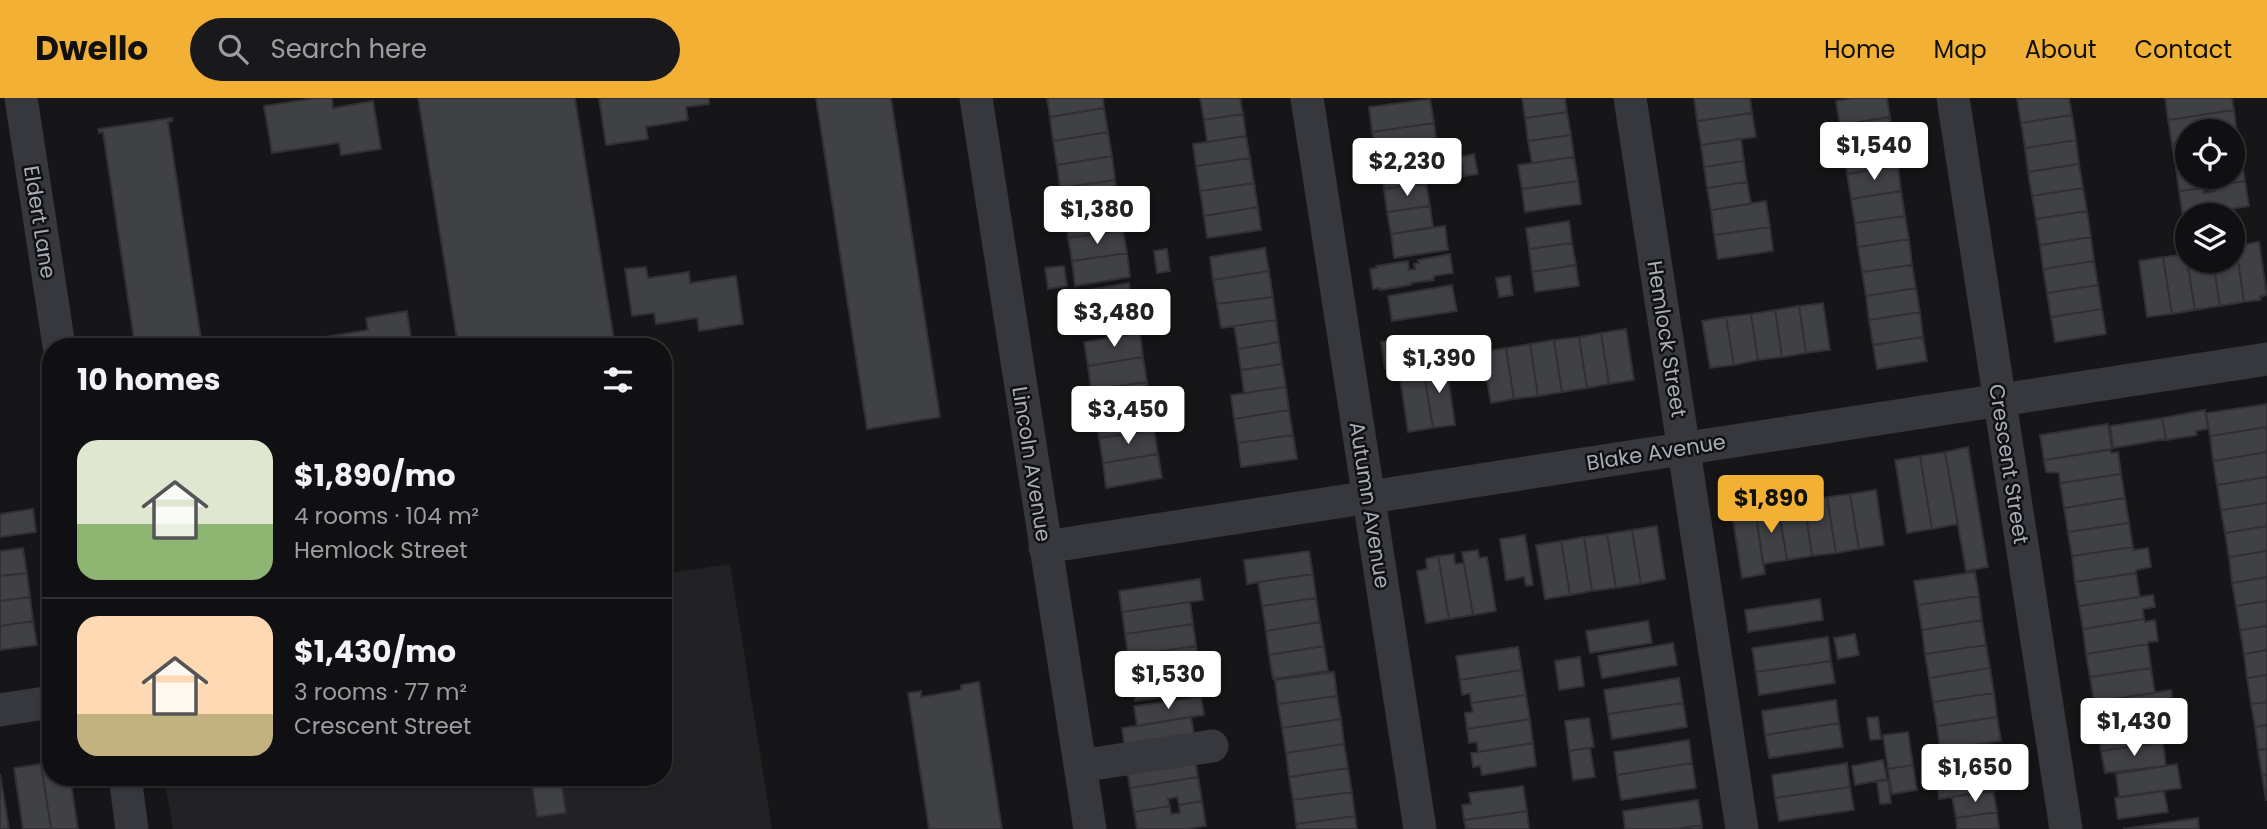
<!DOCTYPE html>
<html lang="en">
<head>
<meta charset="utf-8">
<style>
	:root { --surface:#101012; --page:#19191b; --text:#f1f3f6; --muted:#9c9d9f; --line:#303032; --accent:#f2b134 }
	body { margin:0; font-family:Poppins,sans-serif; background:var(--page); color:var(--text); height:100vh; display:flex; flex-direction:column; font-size:26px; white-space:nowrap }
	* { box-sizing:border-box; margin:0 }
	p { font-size:23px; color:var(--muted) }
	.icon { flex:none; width:38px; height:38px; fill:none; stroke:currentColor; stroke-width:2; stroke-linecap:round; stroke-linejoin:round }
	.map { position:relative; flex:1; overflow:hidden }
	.sheet { position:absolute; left:42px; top:240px; width:630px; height:448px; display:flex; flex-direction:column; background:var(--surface); border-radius:28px; box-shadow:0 2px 5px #0004,0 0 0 2px var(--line) }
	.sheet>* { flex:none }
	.buttons { position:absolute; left:2175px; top:21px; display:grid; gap:14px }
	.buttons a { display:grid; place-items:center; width:70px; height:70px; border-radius:50%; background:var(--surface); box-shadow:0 2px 5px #0004,0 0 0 2px var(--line); font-size:35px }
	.price { position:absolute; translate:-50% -60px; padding:0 16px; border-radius:7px; background:#fff; color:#222; font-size:23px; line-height:46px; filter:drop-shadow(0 2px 4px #0008) }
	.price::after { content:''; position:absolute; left:50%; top:42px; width:21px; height:16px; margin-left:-10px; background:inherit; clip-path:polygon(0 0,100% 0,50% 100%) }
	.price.current { background:var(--accent); color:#111 }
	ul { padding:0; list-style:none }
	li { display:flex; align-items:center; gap:21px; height:175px; padding:0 35px }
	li+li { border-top:2px solid var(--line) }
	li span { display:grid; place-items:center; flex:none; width:196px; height:140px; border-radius:21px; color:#555 }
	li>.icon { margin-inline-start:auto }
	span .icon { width:84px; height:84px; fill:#fffc; stroke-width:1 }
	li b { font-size:30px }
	h2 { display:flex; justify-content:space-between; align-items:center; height:84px; padding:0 35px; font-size:30px }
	header { display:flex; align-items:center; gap:42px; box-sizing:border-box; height:98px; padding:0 35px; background:var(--accent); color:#111 }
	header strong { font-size:33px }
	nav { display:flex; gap:38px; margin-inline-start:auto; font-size:24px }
	.search { width:490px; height:63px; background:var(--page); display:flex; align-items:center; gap:18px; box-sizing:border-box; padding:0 24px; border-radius:38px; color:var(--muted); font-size:26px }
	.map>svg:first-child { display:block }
	.built { fill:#222225 }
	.building { fill:#404145; stroke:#303034; stroke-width:2 }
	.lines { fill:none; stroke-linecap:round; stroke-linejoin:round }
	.minor { stroke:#37383d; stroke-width:33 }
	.labels { text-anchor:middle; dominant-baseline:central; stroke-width:5; stroke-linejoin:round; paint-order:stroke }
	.street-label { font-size:21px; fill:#a8adb8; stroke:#111113 }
</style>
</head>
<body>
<header>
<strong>Dwello</strong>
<div class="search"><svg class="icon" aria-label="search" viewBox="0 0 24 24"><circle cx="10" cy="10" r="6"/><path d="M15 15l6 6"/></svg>Search here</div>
<nav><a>Home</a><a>Map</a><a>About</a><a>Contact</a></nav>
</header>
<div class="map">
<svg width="2267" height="731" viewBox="0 0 2267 731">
	<rect width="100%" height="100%" fill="#161618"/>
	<path class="built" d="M 730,466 L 772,731 L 173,731 L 164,679 L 663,679 L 663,476 Z"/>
	<path class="building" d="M 316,0 L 332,0 L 333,10 L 373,3 L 381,51 L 341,57 L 339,45 L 272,55 L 264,8 Z
		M 418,0 L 575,0 L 615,248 L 458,248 Z
		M 599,0 L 709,0 L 709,6 L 686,9 L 688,22 L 646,29 L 648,41 L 606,47 Z
		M 816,0 L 891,0 L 940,319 L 867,331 Z
		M 1047,0 L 1103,0 L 1104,10 L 1050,19 Z
		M 1200,0 L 1240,0 L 1243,16 L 1204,22 Z
		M 1522,0 L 1565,0 L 1567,14 L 1525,20 Z
		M 1694,0 L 1750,0 L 1752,15 L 1697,23 Z
		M 1853,0 L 1887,0 L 1890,19 L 1840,27 L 1836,3 Z
		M 2026,0 L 2069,0 L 2072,17 L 2021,25 L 2017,1 Z
		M 2165,0 L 2232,0 L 2234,12 L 2168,22 Z
		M 1430,1 L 1434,25 L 1372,34 L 1369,9 Z
		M 1104,10 L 1108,34 L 1053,43 L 1050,19 Z
		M 2234,12 L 2237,36 L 2233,37 L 2233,33 L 2188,33 L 2188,44 L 2172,46 L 2168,22 Z
		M 1567,14 L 1571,37 L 1528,43 L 1525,20 Z
		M 1752,15 L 1756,39 L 1701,47 L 1697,23 Z
		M 1243,16 L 1246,38 L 1207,44 L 1204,22 Z
		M 2072,17 L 2076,42 L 2025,50 L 2021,25 Z
		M 1890,19 L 1894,44 L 1844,52 L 1840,27 Z
		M 172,20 L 172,23 L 168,24 L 202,248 L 135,248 L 103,34 L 99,35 L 98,31 Z
		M 1434,25 L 1437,48 L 1376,56 L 1372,34 Z
		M 1108,34 L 1112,58 L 1057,67 L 1053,43 Z
		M 2237,36 L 2241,60 L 2233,61 L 2233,37 Z
		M 1571,37 L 1574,59 L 1532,65 L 1528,43 Z
		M 1246,38 L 1250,60 L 1196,68 L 1193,46 Z
		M 1741,41 L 1744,63 L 1704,69 L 1701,47 Z
		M 2076,42 L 2079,66 L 2028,74 L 2025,50 Z
		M 1894,44 L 1898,68 L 1847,76 L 1844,52 Z
		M 2188,44 L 2188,68 L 2176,70 L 2172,46 Z
		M 1474,56 L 1478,76 L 1464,78 L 1461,59 Z
		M 1112,58 L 1115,82 L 1060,90 L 1057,67 Z
		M 1574,59 L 1578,83 L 1522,91 L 1518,67 Z
		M 1250,60 L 1254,85 L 1200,93 L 1196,68 Z
		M 1436,60 L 1439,84 L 1384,91 L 1381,69 Z
		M 2241,60 L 2245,83 L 2214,88 L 2213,83 L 2203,84 L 2204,90 L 2179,93 L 2176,70 L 2188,68 L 2188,79 L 2233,79 L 2233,61 Z
		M 1744,63 L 1747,84 L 1707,90 L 1704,69 Z
		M 2079,66 L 2083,90 L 2032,98 L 2028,74 Z
		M 1898,68 L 1901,93 L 1851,101 L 1847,76 Z
		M 1115,82 L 1119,108 L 1065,116 L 1060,90 Z
		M 1578,83 L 1581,106 L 1525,114 L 1522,91 Z
		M 2245,83 L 2249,108 L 2183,119 L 2179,93 L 2204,90 L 2204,95 L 2215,93 L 2214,88 Z
		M 1747,84 L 1751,106 L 1711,112 L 1707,90 Z
		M 1254,85 L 1258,109 L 1204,118 L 1200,93 Z
		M 1426,85 L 1430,108 L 1387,114 L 1384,91 Z
		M 2083,90 L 2087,113 L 2036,121 L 2032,98 Z
		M 1901,93 L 1905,118 L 1855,125 L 1851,101 Z
		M 1766,103 L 1770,129 L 1714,137 L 1711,112 Z
		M 1119,108 L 1123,132 L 1068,140 L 1065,116 Z
		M 1430,108 L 1433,129 L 1391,136 L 1387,114 Z
		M 1258,109 L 1261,132 L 1207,140 L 1204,118 Z
		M 2087,113 L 2091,139 L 2040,147 L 2036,121 Z
		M 1905,118 L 1909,141 L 1858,149 L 1855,125 Z
		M 1569,123 L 1572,145 L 1529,151 L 1526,130 Z
		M 1445,128 L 1448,152 L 1394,160 L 1391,136 Z
		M 1770,129 L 1773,153 L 1718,161 L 1714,137 Z
		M 1123,132 L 1127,155 L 1072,163 L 1068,140 Z
		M 2091,139 L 2094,163 L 2043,171 L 2040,147 Z
		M 1909,141 L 1912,167 L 1862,174 L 1858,149 Z
		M 2259,144 L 2267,197 L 2260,199 L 2261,202 L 2244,204 L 2236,148 Z
		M 1572,145 L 1576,167 L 1532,174 L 1529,151 Z
		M 2233,148 L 2236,148 L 2244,204 L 2220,208 L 2213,163 L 2233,163 Z
		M 1265,150 L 1269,173 L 1213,182 L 1210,159 Z
		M 1167,151 L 1170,173 L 1157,175 L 1154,153 Z
		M 1127,155 L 1130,179 L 1075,188 L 1072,163 Z
		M 1450,156 L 1453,175 L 1434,178 L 1434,182 L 1411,185 L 1411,187 L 1380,192 L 1380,190 L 1373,191 L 1370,171 L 1377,170 L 1376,168 L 1408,163 L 1409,172 L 1415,171 L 1414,166 L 1419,165 L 1418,162 Z
		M 2186,156 L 2188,163 L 2213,163 L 2220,208 L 2195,212 Z
		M 2186,156 L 2195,212 L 2172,216 L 2163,159 Z
		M 2163,159 L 2172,216 L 2147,219 L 2139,163 Z
		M 2094,163 L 2098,187 L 2047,195 L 2043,171 Z
		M 1576,167 L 1579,188 L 1535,194 L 1532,174 Z
		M 1912,167 L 1916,190 L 1866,198 L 1862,174 Z
		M 1064,168 L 1067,188 L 1048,191 L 1045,170 Z
		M 646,169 L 648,180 L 689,174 L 690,185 L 736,178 L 743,226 L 699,233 L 697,220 L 656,226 L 654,215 L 632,218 L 625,171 Z
		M 1269,173 L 1273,199 L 1217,206 L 1213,182 Z
		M 1510,178 L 1513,197 L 1499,199 L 1496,180 Z
		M 1129,185 L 1134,214 L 1065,227 L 1062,210 L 1068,209 L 1066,196 Z
		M 1452,187 L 1457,213 L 1392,223 L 1388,198 Z
		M 2098,187 L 2102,211 L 2051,219 L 2047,195 Z
		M 1916,190 L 1920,214 L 1869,222 L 1866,198 Z
		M 1273,199 L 1276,222 L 1221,230 L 1217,206 Z
		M 1823,205 L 1830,252 L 1806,255 L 1799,208 Z
		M 1799,208 L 1806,255 L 1782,259 L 1775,212 Z
		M 2102,211 L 2106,236 L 2055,244 L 2051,219 Z
		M 1775,212 L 1782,259 L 1758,262 L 1751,216 Z
		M 407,213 L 412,248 L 301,248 L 300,243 L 368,232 L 366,220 Z
		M 1920,214 L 1923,239 L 1873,247 L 1869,222 Z
		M 1751,216 L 1758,262 L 1734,267 L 1726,219 Z
		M 1726,219 L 1734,267 L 1710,270 L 1702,223 Z
		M 1276,222 L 1279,244 L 1238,251 L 1234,228 Z
		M 1626,231 L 1634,282 L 1609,286 L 1601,235 Z
		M 1140,235 L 1143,259 L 1088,268 L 1084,244 Z
		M 1601,235 L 1609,286 L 1587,290 L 1579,239 Z
		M 1579,239 L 1587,290 L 1562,294 L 1554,242 Z
		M 1923,239 L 1927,263 L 1877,271 L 1873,247 Z
		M 1407,240 L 1411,266 L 1385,270 L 1381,244 Z
		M 1554,242 L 1562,294 L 1538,298 L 1530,246 Z
		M 1279,244 L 1282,266 L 1241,272 L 1238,251 Z
		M 1530,246 L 1538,298 L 1514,301 L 1506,250 Z
		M 1506,250 L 1514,301 L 1491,305 L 1482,254 Z
		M 1143,259 L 1147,284 L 1091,292 L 1088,268 Z
		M 1446,265 L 1455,327 L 1433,330 L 1423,269 Z
		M 1282,266 L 1286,289 L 1244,295 L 1241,272 Z
		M 1423,269 L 1433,330 L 1408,334 L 1399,273 Z
		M 1147,284 L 1151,308 L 1095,317 L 1091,292 Z
		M 1286,289 L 1289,312 L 1234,321 L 1231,297 Z
		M 2267,306 L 2267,329 L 2210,338 L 2206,315 Z
		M 1151,308 L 1154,332 L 1099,340 L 1095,317 Z
		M 1289,312 L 1293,337 L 1238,345 L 1234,321 Z
		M 2205,312 L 2208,331 L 2196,333 L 2197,337 L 2166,342 L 2162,320 Z
		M 2162,320 L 2166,341 L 2113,350 L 2110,328 Z
		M 2108,326 L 2112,351 L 2044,362 L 2040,337 Z
		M 2267,329 L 2267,354 L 2213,363 L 2210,338 Z
		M 1154,332 L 1158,356 L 1103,365 L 1099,340 Z
		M 1293,337 L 1297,361 L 1241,369 L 1238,345 Z
		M 1968,349 L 1988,469 L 1966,473 L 1945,354 Z
		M 2110,352 L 2111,355 L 2118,354 L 2121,376 L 2060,385 L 2059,375 L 2046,374 L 2044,362 Z
		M 1945,354 L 1958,426 L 1932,431 L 1920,358 Z
		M 2267,354 L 2267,379 L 2217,387 L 2213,363 Z
		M 1158,356 L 1162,380 L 1106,390 L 1103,365 Z
		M 1920,358 L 1932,431 L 1907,435 L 1895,362 Z
		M 2121,376 L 2125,400 L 2064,410 L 2060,385 Z
		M 2267,379 L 2267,405 L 2221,412 L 2217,387 Z
		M 1876,392 L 1884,447 L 1859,451 L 1850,396 Z
		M 1850,396 L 1859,451 L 1836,455 L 1827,399 Z
		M 1827,399 L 1836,455 L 1812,458 L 1804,404 Z
		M 2125,400 L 2129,425 L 2068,434 L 2064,410 Z
		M 1804,404 L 1812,458 L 1787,462 L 1778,408 Z
		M 2267,405 L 2267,428 L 2225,435 L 2221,412 Z
		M 1778,408 L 1787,462 L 1763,466 L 1755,411 Z
		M 33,411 L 36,434 L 0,439 L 0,416 Z
		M 1755,411 L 1765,476 L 1742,480 L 1732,415 Z
		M 2129,425 L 2133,449 L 2072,458 L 2068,434 Z
		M 1657,428 L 1665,481 L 1641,486 L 1632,432 Z
		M 2267,428 L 2267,453 L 2229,459 L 2225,435 Z
		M 1632,432 L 1641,486 L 1616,490 L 1607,436 Z
		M 1607,436 L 1616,490 L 1592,493 L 1584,439 Z
		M 1525,437 L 1533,487 L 1526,488 L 1524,479 L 1506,482 L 1500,441 Z
		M 1584,439 L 1592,493 L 1570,497 L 1561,443 Z
		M 1561,443 L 1570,497 L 1545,501 L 1536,447 Z
		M 2133,449 L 2133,452 L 2148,450 L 2151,469 L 2136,472 L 2136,475 L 2075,484 L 2072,458 Z
		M 23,450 L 27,475 L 0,478 L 0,453 Z
		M 1478,452 L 1479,460 L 1487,459 L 1496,513 L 1473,517 L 1462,454 Z
		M 1309,453 L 1313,476 L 1247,486 L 1244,462 Z
		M 2267,453 L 2267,479 L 2232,485 L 2229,459 Z
		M 1454,456 L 1455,466 L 1464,465 L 1473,517 L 1449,521 L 1438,458 Z
		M 1438,458 L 1449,521 L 1426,525 L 1417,473 L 1427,471 L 1426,461 Z
		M 1975,474 L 1979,498 L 1918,507 L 1914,483 Z
		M 27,475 L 30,499 L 0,503 L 0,478 Z
		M 2136,475 L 2140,499 L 2079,508 L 2075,484 Z
		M 1313,476 L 1316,500 L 1262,508 L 1258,484 Z
		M 2267,479 L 2267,503 L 2236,508 L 2232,485 Z
		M 1200,481 L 1203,502 L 1122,514 L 1119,493 Z
		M 2153,497 L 2155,509 L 2143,511 L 2144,521 L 2083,531 L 2079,508 Z
		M 1979,498 L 1982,522 L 1922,532 L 1918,507 Z
		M 30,499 L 33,523 L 0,528 L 0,503 Z
		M 1316,500 L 1320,524 L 1266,533 L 1262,508 Z
		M 1820,501 L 1823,522 L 1748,534 L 1745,512 Z
		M 2267,503 L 2267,528 L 2240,532 L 2236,508 Z
		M 1190,504 L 1193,526 L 1125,536 L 1122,514 Z
		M 2144,521 L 2145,524 L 2155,522 L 2158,543 L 2148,544 L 2148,546 L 2086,556 L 2083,531 Z
		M 1982,522 L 1986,547 L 1925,556 L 1922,532 Z
		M 33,523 L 37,547 L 0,552 L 0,528 Z
		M 1648,523 L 1652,545 L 1590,555 L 1586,533 Z
		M 1320,524 L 1324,548 L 1269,557 L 1266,533 Z
		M 1193,526 L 1196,548 L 1128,558 L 1125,536 Z
		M 2267,528 L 2267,552 L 2244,556 L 2240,532 Z
		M 1855,536 L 1859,557 L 1838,561 L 1834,540 Z
		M 1828,539 L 1831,563 L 1756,574 L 1752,550 Z
		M 1673,545 L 1677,567 L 1602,580 L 1598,558 Z
		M 2148,546 L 2151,570 L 2090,579 L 2086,556 Z
		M 1986,547 L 1990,570 L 1929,580 L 1925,556 Z
		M 1196,548 L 1200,571 L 1132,581 L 1128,558 Z
		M 1324,548 L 1328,573 L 1273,581 L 1269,557 Z
		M 1518,549 L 1522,572 L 1460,582 L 1456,558 Z
		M 2267,552 L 2267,577 L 2247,580 L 2244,556 Z
		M 1580,559 L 1584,588 L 1559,592 L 1555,563 Z
		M 1831,563 L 1835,585 L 1759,597 L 1756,574 Z
		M 1990,570 L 1994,595 L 1933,604 L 1929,580 Z
		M 2151,570 L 2155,595 L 2094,604 L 2090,579 Z
		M 1200,571 L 1201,581 L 1180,584 L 1182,596 L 1135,603 L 1132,581 Z
		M 1522,572 L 1526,597 L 1471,605 L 1470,595 L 1462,597 L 1460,582 Z
		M 1334,574 L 1337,598 L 1278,606 L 1275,582 Z
		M 2267,577 L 2267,604 L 2251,606 L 2247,580 Z
		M 1679,580 L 1683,605 L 1608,616 L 1604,592 Z
		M 979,584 L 1002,731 L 929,731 L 908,595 L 921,593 L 921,599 L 961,592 L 961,587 Z
		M 2171,592 L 2174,613 L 2158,615 L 2159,619 L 2097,629 L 2094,604 Z
		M 1994,595 L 1997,619 L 1937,628 L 1933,604 Z
		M 1526,597 L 1530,621 L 1467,631 L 1465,615 L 1473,614 L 1471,605 Z
		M 1337,598 L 1341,621 L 1282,630 L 1278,606 Z
		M 1201,599 L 1204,617 L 1137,628 L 1134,608 Z
		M 1836,602 L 1839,625 L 1765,637 L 1762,613 Z
		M 2267,604 L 2267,627 L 2255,629 L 2251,606 Z
		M 1683,605 L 1687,629 L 1612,641 L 1608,616 Z
		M 2171,618 L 2174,639 L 2162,641 L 2163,644 L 2101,653 L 2097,629 Z
		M 1191,619 L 1195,641 L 1125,652 L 1122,630 Z
		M 1878,619 L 1881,641 L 1870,642 L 1867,620 Z
		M 1997,619 L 2001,643 L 1940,652 L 1937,628 Z
		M 1589,620 L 1594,649 L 1569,653 L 1565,623 Z
		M 1341,621 L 1344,646 L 1286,655 L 1282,630 Z
		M 1530,621 L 1533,645 L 1478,654 L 1477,644 L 1469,645 L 1467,631 Z
		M 1839,625 L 1843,649 L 1769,660 L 1765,637 Z
		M 2267,627 L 2267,651 L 2258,652 L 2255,629 Z
		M 1908,634 L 1913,667 L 1888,671 L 1883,637 Z
		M 1689,642 L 1692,665 L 1617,677 L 1614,654 Z
		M 2163,644 L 2166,668 L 2105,675 L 2101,653 Z
		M 1533,645 L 1536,668 L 1482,677 L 1480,668 L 1473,669 L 1471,655 Z
		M 1344,646 L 1348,670 L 1289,679 L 1286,655 Z
		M 1590,650 L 1595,679 L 1573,682 L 1569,653 Z
		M 2267,651 L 2267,677 L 2262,678 L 2258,652 Z
		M 1194,656 L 1198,679 L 1130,690 L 1126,666 Z
		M 1883,662 L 1887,681 L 1855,687 L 1852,668 Z
		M 51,665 L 51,679 L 70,679 L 78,731 L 51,731 L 41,666 Z
		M 1692,665 L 1696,690 L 1621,702 L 1617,677 Z
		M 1847,665 L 1850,689 L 1775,700 L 1772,677 Z
		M 41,666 L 51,731 L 23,731 L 14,670 Z
		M 2177,666 L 2181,690 L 2119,699 L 2116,676 Z
		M 1913,667 L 1917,692 L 1892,696 L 1888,671 Z
		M 2009,667 L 2013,690 L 1939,701 L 1936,678 Z
		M 1348,670 L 1352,694 L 1293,702 L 1289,679 Z
		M 0,676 L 9,731 L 0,731 Z
		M 2267,677 L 2267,702 L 2266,702 L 2262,678 Z
		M 531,679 L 560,679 L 561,682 L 532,687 Z
		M 1198,679 L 1202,703 L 1179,707 L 1177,699 L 1168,701 L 1170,708 L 1134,714 L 1130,690 Z
		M 561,682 L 566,715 L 537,719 L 532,687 Z
		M 1888,682 L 1891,705 L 1880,706 L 1877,684 Z
		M 1523,688 L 1527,713 L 1464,722 L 1462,707 L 1471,706 L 1469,695 Z
		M 1850,689 L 1854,712 L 1779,723 L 1775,700 Z
		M 1993,692 L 1997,714 L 1956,720 L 1952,699 Z
		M 2164,693 L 2168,714 L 2118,721 L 2115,700 Z
		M 1352,694 L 1355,718 L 1296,726 L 1293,702 Z
		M 1698,702 L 1702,727 L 1675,731 L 1625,731 L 1623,713 Z
		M 1202,703 L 1206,728 L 1187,731 L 1137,731 L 1134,714 L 1170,708 L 1171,716 L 1180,715 L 1179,707 Z
		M 1527,713 L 1529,731 L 1466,731 L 1464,722 Z
		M 1997,714 L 1999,731 L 1957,731 L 1956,720 Z
		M 1355,718 L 1357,731 L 1297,731 L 1296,726 Z
		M 2198,720 L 2199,731 L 2123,731 Z
		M 1702,727 L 1702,731 L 1675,731 Z"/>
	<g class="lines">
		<path class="minor" d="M 21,0 L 59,248
			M 976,0 L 1090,731
			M 1307,0 L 1420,731
			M 1630,0 L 1742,731
			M 1953,0 L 2066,731
			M 1045,449 L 2267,261
			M 0,612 L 51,604
			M 1080,668 L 1212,648
			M 125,679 L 132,731"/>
	</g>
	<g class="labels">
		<g class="street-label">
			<text transform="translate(40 124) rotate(81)">Eldert Lane</text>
			<text transform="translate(1667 241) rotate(81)">Hemlock Street</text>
			<text transform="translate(1656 354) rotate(-9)">Blake Avenue</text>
			<text transform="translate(1032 366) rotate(81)">Lincoln Avenue</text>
			<text transform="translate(2009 366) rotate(81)">Crescent Street</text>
			<text transform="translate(1370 407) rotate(81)">Autumn Avenue</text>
		</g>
	</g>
</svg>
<div class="buttons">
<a><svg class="icon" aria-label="locate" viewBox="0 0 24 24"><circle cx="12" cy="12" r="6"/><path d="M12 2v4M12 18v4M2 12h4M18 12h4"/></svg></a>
<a><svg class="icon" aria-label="layers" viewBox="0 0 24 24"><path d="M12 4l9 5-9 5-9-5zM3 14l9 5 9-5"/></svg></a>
</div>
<b class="price" style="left:1874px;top:84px">$1,540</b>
<b class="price" style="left:1407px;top:100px">$2,230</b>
<b class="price" style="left:1097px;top:148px">$1,380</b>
<b class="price" style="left:1114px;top:251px">$3,480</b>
<b class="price" style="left:1439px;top:297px">$1,390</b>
<b class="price" style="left:1128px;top:348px">$3,450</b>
<b class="price current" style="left:1771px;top:437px">$1,890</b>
<b class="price" style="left:1168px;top:613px">$1,530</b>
<b class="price" style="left:2134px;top:660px">$1,430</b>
<b class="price" style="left:1975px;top:706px">$1,650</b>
<section class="sheet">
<h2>10 homes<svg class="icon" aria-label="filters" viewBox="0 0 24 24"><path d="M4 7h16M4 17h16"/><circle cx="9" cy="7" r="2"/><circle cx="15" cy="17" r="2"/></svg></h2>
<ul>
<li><span style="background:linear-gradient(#dfe7d0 60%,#8fb573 0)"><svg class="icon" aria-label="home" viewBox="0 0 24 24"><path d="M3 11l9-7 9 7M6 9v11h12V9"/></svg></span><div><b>$1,890/mo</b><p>4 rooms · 104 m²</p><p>Hemlock Street</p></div></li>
<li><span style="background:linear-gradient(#ffd9b3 70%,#c2b280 0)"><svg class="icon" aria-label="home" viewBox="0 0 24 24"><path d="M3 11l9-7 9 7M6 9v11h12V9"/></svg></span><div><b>$1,430/mo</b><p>3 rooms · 77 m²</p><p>Crescent Street</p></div></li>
</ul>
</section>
</div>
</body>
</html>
